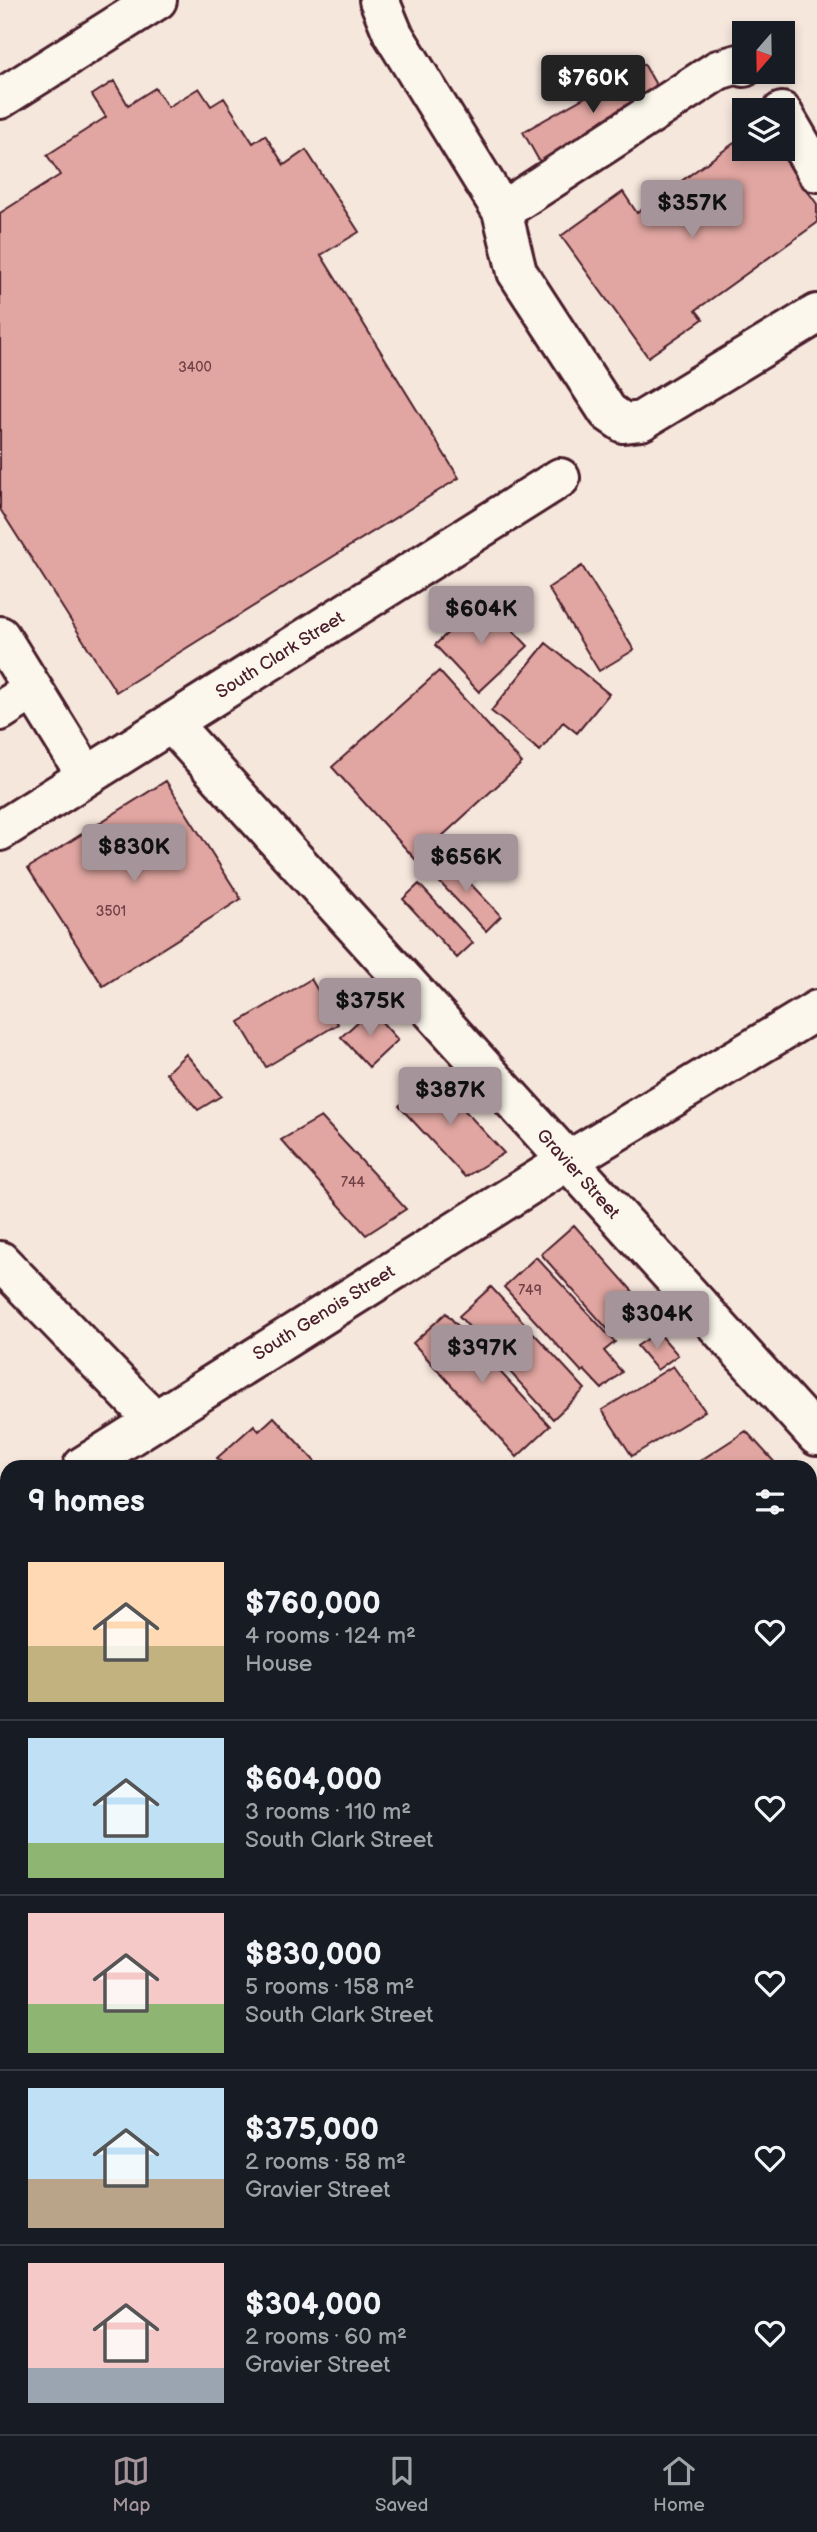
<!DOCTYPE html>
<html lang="en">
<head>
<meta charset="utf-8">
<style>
	:root { --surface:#171b24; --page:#20242c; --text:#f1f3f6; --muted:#9ea1a6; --line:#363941; --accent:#a6949b }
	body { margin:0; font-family:"Balsamiq Sans",sans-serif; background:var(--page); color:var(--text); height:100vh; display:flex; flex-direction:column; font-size:26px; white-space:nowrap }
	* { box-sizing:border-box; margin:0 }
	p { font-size:23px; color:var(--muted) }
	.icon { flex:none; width:38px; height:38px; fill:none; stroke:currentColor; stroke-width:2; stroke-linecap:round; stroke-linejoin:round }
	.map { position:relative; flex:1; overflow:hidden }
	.details { position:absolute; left:0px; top:1460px; width:817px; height:975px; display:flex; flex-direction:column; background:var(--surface); border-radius:21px 21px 0 0; box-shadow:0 4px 10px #0003 }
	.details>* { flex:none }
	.needle { width:46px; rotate:200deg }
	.controls { position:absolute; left:732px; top:21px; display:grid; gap:14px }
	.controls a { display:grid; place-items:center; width:63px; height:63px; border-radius:0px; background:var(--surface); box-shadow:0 4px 10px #0003; font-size:35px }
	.price { position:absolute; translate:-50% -60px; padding:0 16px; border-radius:7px; background:var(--accent); color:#111; font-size:23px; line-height:46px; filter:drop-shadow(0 2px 4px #0008) }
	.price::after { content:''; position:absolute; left:50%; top:42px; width:21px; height:16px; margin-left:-10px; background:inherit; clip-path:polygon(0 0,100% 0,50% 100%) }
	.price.selected { background:#222; color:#fff }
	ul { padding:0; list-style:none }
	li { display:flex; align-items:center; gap:21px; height:175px; padding:0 28px }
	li+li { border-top:2px solid var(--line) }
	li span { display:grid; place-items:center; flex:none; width:196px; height:140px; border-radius:0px; color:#555 }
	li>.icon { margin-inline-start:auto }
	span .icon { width:84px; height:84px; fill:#fffc; stroke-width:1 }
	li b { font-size:30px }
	h2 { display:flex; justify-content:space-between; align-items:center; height:84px; padding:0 28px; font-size:30px }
	.dock { display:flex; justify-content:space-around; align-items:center; height:98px; border-top:2px solid var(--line); background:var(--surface); font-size:19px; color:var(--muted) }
	.dock a { display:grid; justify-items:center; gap:4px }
	.dock .selected { color:var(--accent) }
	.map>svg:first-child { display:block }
	.building { fill:#e1a6a1; stroke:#4a1f2b; stroke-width:2 }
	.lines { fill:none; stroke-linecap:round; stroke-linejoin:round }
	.minor-casing { stroke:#4a1f2b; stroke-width:44 }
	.major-casing { stroke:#4a1f2b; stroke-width:44 }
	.minor { stroke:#fbf7ec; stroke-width:38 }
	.major { stroke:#fbf7ec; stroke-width:38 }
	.labels { text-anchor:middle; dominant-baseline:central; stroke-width:5; stroke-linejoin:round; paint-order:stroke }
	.number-label { font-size:14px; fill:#704148 }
	.street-label { font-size:18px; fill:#4a1f2b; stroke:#fbf7ec }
</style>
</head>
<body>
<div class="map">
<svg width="817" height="2434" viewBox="0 0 817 2434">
	<rect width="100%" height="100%" fill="#f6e7dd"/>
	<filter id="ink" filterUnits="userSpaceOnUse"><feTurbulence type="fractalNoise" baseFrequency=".0143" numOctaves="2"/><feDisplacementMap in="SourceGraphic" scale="14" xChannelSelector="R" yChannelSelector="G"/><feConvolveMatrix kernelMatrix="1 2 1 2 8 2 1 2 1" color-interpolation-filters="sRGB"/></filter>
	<g filter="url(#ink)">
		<path class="building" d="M 644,64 L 663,97 L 542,166 L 523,132 Z
			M 114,81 L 128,105 L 155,88 L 168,107 L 199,88 L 211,106 L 224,98 L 253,143 L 265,135 L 284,165 L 306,150 L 359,232 L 321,255 L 459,478 L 116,692 L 0,509 L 0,213 L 60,175 L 47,155 L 106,117 L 92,95 Z
			M 744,136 L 744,149 L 777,149 L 817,204 L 817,223 L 696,310 L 703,319 L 648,357 L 561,236 L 623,192 L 637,213 Z
			M 582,566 L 634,650 L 599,671 L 548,588 Z
			M 483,599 L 528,646 L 479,692 L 435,645 Z
			M 546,643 L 609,694 L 577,733 L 563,722 L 540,751 L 491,711 Z
			M 439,671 L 522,763 L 416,860 L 332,767 Z
			M 166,781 L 241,899 L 103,986 L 28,868 Z
			M 446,858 L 501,916 L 486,931 L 430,872 Z
			M 419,884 L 473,943 L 457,958 L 403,899 Z
			M 311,979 L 338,1024 L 266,1067 L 239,1022 Z
			M 371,1010 L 398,1040 L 369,1067 L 341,1037 Z
			M 186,1054 L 221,1096 L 198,1110 L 166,1073 Z
			M 432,1075 L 504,1153 L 465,1177 L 399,1106 Z
			M 321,1117 L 406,1209 L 366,1235 L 281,1140 Z
			M 574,1225 L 643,1303 L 610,1332 L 541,1254 Z
			M 536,1257 L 615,1342 L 604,1351 L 622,1372 L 602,1389 L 584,1370 L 582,1372 L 504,1287 Z
			M 491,1287 L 585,1389 L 553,1419 L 459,1316 Z
			M 446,1313 L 550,1426 L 517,1457 L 413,1343 Z
			M 658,1332 L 678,1355 L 657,1370 L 637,1346 Z
			M 673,1366 L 705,1411 L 632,1456 L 602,1410 Z
			M 274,1417 L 319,1466 L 225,1466 L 217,1458 L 254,1425 L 259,1431 Z
			M 746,1431 L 778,1466 L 692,1466 Z
			M 810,1501 L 817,1509 L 817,1631 L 810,1636 Z
			M 7,1638 L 7,1716 L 0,1709 L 0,1642 Z
			M 7,2015 L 7,2128 L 0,2133 L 0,2020 Z
			M 810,2138 L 815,2147 L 817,2146 L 817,2315 L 810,2319 Z
			M 65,2427 L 84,2427 L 88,2434 L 70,2434 Z
			M 109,2427 L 170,2427 L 159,2434 L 100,2434 Z
			M 174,2427 L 281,2427 L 282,2429 L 273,2434 L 163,2434 Z"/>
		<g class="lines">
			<g class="minor-casing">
				<path id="minor" d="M 379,0 L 393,34 L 502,211 L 517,272 L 608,412 L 624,423 L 641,421 L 817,314
					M 0,99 L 157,0
					M 782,112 L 817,172
					M 502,211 L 718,70 L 738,64 L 744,67
					M 0,636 L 86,775
					M 0,711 L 33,690
					M 172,724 L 817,1436
					M 0,831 L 560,478
					M 0,1261 L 154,1420
					M 83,1466 L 566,1162 L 817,1010
					M 0,1520 L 7,1516
					M 810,1689 L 817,1684
					M 810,1909 L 817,1919
					M 0,1957 L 7,1952
					M 810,2040 L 817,2035
					M 0,2212 L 7,2207
					M 810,2383 L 817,2379
					M 351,2427 L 355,2434
					M 731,2434 L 742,2427"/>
			</g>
			<g class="major-casing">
				<path id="major" d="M 0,1796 L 7,1803
					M 0,1886 L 7,1894
					M 488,2427 L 494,2434
					M 577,2427 L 583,2434"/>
			</g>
			<use href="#minor" class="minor"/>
			<use href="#major" class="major"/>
		</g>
	</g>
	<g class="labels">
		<g class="number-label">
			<text x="195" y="367">3400</text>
			<text x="111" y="911">3501</text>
			<text x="353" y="1182">744</text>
			<text x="530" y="1290">749</text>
		</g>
		<g class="street-label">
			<text transform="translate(280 655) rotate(-32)">South Clark Street</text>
			<text transform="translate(578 1174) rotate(48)">Gravier Street</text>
			<text transform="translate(324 1313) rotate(-32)">South Genois Street</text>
		</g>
	</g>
</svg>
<div class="controls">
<a><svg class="needle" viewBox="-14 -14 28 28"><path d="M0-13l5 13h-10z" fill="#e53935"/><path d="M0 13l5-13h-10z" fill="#9ea1a6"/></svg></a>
<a><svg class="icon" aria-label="layers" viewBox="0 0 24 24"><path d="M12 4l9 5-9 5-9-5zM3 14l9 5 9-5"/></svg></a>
</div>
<b class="price selected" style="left:593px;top:115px">$760K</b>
<b class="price" style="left:692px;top:240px">$357K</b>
<b class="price" style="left:481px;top:646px">$604K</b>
<b class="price" style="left:134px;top:884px">$830K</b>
<b class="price" style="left:466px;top:894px">$656K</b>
<b class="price" style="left:370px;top:1038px">$375K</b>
<b class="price" style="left:450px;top:1127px">$387K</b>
<b class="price" style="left:657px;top:1351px">$304K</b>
<b class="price" style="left:482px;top:1385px">$397K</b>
<section class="details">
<h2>9 homes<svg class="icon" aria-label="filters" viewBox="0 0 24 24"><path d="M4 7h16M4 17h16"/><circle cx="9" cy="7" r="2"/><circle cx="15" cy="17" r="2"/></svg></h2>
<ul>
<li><span style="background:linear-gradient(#ffd9b3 60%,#c2b280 0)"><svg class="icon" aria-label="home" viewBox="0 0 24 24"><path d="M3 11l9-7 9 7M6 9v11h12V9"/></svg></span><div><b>$760,000</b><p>4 rooms · 124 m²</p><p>House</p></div><svg class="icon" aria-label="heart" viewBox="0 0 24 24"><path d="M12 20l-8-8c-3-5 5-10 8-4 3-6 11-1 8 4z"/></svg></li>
<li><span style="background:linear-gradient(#bfe0f5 75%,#8fb573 0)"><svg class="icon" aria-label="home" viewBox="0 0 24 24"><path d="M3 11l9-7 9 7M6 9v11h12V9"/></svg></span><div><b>$604,000</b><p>3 rooms · 110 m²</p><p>South Clark Street</p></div><svg class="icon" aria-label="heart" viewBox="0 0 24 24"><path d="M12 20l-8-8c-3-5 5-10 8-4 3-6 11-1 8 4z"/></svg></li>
<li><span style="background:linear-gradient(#f6c9c9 65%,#8fb573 0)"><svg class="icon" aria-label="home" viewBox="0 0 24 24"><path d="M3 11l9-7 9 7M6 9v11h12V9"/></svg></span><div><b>$830,000</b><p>5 rooms · 158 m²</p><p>South Clark Street</p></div><svg class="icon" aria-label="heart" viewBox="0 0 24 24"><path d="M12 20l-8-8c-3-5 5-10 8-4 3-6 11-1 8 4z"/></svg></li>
<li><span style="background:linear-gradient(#bfe0f5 65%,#b9a48a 0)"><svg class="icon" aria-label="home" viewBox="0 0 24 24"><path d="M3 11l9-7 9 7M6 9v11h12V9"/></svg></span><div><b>$375,000</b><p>2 rooms · 58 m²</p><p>Gravier Street</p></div><svg class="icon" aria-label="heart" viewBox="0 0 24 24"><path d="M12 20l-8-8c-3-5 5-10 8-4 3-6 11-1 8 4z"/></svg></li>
<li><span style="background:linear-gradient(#f6c9c9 75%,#9aa5b1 0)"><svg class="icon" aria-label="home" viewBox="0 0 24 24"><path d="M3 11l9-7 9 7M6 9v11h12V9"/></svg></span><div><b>$304,000</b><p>2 rooms · 60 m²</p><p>Gravier Street</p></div><svg class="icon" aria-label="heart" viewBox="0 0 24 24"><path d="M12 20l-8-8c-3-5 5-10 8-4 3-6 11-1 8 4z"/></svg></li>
</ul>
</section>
</div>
<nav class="dock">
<a class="selected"><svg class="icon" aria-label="map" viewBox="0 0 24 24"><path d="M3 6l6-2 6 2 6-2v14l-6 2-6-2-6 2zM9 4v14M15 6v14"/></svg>Map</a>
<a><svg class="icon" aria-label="saved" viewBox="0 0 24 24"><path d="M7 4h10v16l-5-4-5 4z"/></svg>Saved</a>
<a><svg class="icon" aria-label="home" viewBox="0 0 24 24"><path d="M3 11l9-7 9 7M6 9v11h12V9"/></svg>Home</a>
</nav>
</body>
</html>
